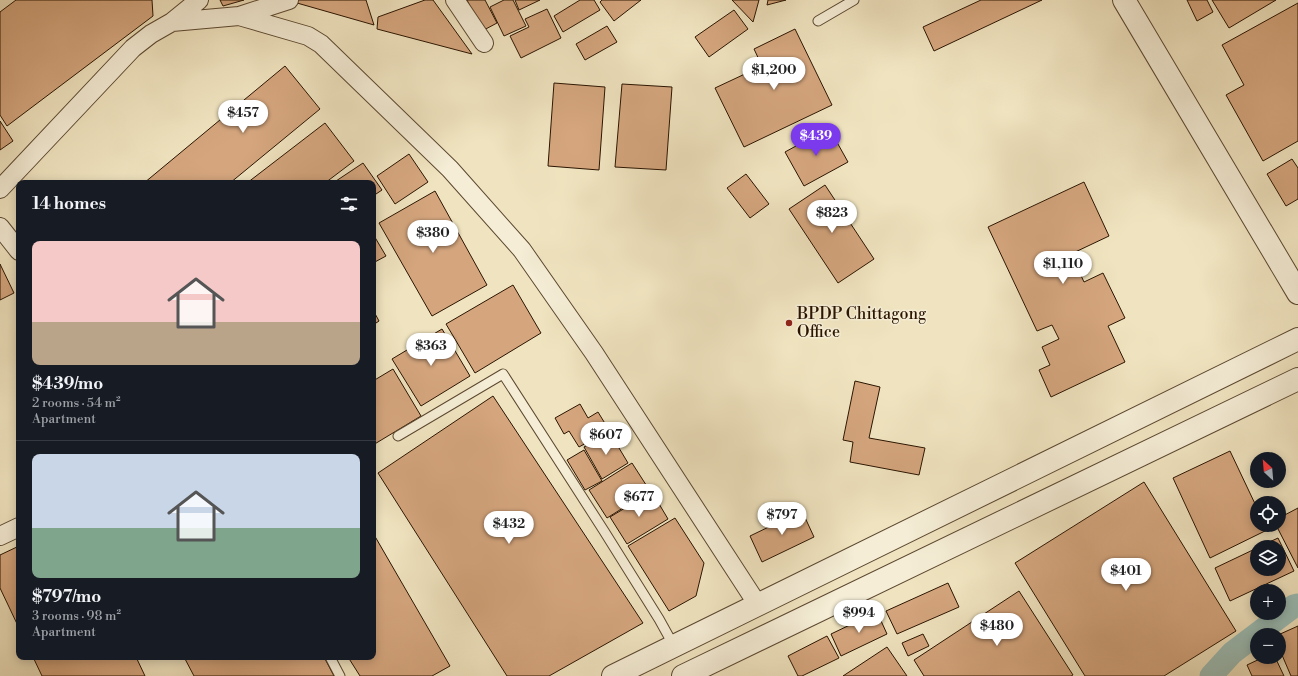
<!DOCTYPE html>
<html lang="en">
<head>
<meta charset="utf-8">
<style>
	:root { --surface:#171b24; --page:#242831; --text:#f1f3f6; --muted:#9ea1a6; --line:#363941; --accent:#7c3aed }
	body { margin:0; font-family:"Libre Bodoni",serif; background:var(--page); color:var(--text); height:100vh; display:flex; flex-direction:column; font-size:15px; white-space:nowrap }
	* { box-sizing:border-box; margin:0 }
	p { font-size:13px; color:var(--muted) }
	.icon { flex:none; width:22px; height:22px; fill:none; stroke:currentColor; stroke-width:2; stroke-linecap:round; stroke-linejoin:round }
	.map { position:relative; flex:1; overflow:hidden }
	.side { position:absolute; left:16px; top:180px; width:360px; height:480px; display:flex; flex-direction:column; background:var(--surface); border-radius:8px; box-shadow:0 2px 10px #0003 }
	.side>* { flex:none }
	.needle { width:26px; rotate:334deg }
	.fabs { position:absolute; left:1250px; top:452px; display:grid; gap:8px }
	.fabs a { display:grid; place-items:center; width:36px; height:36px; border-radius:50%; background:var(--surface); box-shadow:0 2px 10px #0003; font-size:20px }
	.price { position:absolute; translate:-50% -34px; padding:0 9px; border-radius:14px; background:#fff; color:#222; font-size:13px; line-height:26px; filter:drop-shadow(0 1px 2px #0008) }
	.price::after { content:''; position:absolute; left:50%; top:24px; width:12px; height:9px; margin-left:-6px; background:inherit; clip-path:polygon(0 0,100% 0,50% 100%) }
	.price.current { background:var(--accent); color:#fff }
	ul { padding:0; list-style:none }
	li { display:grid; align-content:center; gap:8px; height:212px; padding:0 16px }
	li+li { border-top:1px solid var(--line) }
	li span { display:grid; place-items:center; height:124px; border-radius:8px; color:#555 }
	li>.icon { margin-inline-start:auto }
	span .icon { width:72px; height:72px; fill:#fffc; stroke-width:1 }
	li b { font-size:17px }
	h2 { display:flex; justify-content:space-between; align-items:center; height:48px; padding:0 16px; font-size:17px }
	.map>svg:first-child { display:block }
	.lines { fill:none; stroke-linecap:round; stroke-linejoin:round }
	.canal { stroke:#9bbeb7; stroke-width:23 }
	.building { fill:#d5a67e; stroke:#2a1400 }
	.service-casing { stroke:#5c4830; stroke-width:11 }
	.minor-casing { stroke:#5c4830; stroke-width:20 }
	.tertiary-casing { stroke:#5c4830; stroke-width:24 }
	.service { stroke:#f5edd6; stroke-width:9 }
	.minor { stroke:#f5edd6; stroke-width:18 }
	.tertiary { stroke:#f5edd6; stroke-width:22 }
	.poi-dot { fill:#8f2418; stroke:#f5edd6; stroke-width:1.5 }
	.labels { text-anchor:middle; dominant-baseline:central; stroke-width:3; stroke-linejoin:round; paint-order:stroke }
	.poi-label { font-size:16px; fill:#2a1400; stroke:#f5edd6; text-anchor:start }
</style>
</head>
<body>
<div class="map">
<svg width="1298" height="676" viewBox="0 0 1298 676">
	<rect width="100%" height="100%" fill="#f0e4c0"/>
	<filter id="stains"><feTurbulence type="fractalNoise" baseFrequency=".005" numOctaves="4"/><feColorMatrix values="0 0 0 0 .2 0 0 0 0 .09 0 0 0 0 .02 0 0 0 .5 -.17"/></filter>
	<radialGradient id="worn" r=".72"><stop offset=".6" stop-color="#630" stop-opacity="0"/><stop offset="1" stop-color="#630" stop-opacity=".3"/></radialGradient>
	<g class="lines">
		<path class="canal" d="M 1211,676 L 1232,653 L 1294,606 L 1298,605"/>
	</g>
	<path class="building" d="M 16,0 L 152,0 L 153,16 L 7,126 L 0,115 L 0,12 Z
		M 220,0 L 244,0 L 223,6 Z
		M 294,0 L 366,0 L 374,25 L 290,1 Z
		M 425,0 L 433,0 L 472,54 L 377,29 L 378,17 Z
		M 467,0 L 485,0 L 497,23 L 482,31 Z
		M 504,0 L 513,0 L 526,26 L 504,36 L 490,7 Z
		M 515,0 L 540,0 L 519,10 Z
		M 580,0 L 594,0 L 600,10 L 563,32 L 554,16 Z
		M 602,0 L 641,0 L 614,21 L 600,2 Z
		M 732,0 L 759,0 L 753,22 Z
		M 768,0 L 786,0 L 767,5 Z
		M 981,0 L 1042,0 L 934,51 L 923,27 Z
		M 1187,0 L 1207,0 L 1213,12 L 1197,21 Z
		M 1212,0 L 1276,0 L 1229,28 Z
		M 1298,3 L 1298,141 L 1263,161 L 1226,95 L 1244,85 L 1222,45 Z
		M 547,9 L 561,38 L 521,58 L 510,36 L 529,27 L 525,19 Z
		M 734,10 L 748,29 L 709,57 L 695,37 Z
		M 607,26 L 617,42 L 585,60 L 576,44 Z
		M 795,29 L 832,105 L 744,147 L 715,88 L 762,66 L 754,49 Z
		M 285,66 L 320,109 L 230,183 L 144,183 Z
		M 554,83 L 605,87 L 599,170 L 548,166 Z
		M 622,84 L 672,87 L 666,170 L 615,167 Z
		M 0,121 L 13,141 L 0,150 Z
		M 325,123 L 354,161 L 325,183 L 247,183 Z
		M 829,128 L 848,162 L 804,186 L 785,152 Z
		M 409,154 L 428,182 L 395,204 L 377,176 Z
		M 1292,159 L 1298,168 L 1298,199 L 1286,206 L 1267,174 Z
		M 363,163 L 382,190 L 373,196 L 373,183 L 333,183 Z
		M 746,174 L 769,204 L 750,218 L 727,188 Z
		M 1084,182 L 1109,236 L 1071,254 L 1084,282 L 1103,273 L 1125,318 L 1108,326 L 1125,362 L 1051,397 L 1039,370 L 1050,365 L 1042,347 L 1059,339 L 1052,325 L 1037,331 L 988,227 Z
		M 825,185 L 874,259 L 838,283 L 789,209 Z
		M 435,191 L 487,285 L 432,316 L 379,223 Z
		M 373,234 L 386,256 L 373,263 Z
		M 0,264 L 14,293 L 0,300 Z
		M 513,285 L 541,333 L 475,373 L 446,324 Z
		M 373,310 L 379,321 L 373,325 Z
		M 442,329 L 470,376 L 421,406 L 392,359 Z
		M 393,369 L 421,416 L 373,445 L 373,381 Z
		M 855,381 L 880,387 L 869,438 L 925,448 L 919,475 L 850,462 L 853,442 L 843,440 Z
		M 493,396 L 643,623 L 549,676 L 507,676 L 378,473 Z
		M 580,404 L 588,418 L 598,412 L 609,430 L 579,447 L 569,431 L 564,434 L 555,418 Z
		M 610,433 L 628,463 L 602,479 L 584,447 Z
		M 584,450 L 602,481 L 585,490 L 567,460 Z
		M 1230,451 L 1257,508 L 1257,525 L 1265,525 L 1267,530 L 1210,558 L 1173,478 Z
		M 632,463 L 650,491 L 607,518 L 589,490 Z
		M 1144,482 L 1236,631 L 1164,676 L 1085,676 L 1015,563 Z
		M 652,492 L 668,519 L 627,544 L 610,517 Z
		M 1298,508 L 1298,568 L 1276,525 L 1279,525 L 1279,518 Z
		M 802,511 L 814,537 L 762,562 L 750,536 Z
		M 675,518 L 704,563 L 696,596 L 669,611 L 628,546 Z
		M 373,533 L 450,666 L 432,676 L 360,676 L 348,657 L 373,657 Z
		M 1278,538 L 1294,571 L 1230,601 L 1215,568 L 1257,548 L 1257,569 L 1279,569 L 1279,547 L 1259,547 Z
		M 19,546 L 19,628 L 0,588 L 0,555 Z
		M 948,583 L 959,607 L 897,634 L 886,611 Z
		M 1019,591 L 1073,675 L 1071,676 L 924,676 L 914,660 Z
		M 877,612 L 887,634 L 841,656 L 831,634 Z
		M 1298,626 L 1298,676 L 1291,676 L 1279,648 L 1278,635 Z
		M 923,634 L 929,646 L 908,656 L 902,643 Z
		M 827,636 L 839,658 L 802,676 L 798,676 L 788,656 Z
		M 887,647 L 907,676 L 843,676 Z
		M 33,657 L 136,657 L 145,676 L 42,676 Z
		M 184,657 L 324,657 L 334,676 L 194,676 Z
		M 1264,657 L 1275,657 L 1284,676 L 1252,676 L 1247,665 Z"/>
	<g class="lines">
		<g class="service-casing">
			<path id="service" d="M 818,21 L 854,0
				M 398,436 L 503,374 L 604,531 L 659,619 L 674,646
				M 330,657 L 340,676"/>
		</g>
		<g class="minor-casing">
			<path id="minor" d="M 455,0 L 484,43
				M 239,16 L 289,0
				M 172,22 L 199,0
				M 0,189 L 133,48 L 151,34 L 172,22 L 239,16 L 308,36 L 321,44 L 450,169 L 522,250 L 594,353 L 758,605
				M 0,227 L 19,251
				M 0,536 L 19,527"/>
		</g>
		<g class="tertiary-casing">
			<path id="tertiary" d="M 1124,0 L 1298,293
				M 613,676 L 1298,339
				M 683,676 L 1298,379"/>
		</g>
		<use href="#service" class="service"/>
		<use href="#minor" class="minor"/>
		<use href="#tertiary" class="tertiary"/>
	</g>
	<circle class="poi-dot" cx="789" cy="323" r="4"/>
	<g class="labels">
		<g class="poi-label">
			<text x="797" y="314">BPDP Chittagong<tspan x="797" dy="18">Office</tspan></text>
		</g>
	</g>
	<rect width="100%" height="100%" filter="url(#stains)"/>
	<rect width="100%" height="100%" fill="url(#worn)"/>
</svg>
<div class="fabs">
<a><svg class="needle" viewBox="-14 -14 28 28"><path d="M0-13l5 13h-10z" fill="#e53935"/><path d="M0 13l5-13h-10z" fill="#9ea1a6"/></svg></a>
<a><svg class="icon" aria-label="locate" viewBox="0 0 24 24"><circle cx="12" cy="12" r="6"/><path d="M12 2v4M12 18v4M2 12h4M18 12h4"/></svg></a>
<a><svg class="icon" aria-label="layers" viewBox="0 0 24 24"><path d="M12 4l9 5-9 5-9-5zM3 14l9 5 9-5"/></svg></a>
<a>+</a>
<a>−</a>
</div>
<b class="price" style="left:774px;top:91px">$1,200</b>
<b class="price" style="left:243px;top:134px">$457</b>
<b class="price current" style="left:816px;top:157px">$439</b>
<b class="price" style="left:832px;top:234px">$823</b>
<b class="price" style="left:433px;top:254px">$380</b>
<b class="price" style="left:1063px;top:285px">$1,110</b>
<b class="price" style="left:431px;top:367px">$363</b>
<b class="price" style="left:606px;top:456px">$607</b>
<b class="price" style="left:639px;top:518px">$677</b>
<b class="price" style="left:782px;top:536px">$797</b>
<b class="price" style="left:509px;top:545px">$432</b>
<b class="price" style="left:1126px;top:592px">$401</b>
<b class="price" style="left:859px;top:634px">$994</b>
<b class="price" style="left:997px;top:647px">$480</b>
<section class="side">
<h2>14 homes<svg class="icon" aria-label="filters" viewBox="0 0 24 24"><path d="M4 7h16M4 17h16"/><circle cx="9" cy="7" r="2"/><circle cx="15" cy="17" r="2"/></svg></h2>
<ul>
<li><span style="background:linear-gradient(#f6c9c9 65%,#b9a48a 0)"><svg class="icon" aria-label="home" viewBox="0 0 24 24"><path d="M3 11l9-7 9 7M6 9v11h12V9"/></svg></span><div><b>$439/mo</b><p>2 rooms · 54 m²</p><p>Apartment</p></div></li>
<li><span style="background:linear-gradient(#c9d6e8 60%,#7fa58c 0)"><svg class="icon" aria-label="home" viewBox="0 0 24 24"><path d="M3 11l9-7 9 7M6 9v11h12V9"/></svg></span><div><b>$797/mo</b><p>3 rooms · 98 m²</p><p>Apartment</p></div></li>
</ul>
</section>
</div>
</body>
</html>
